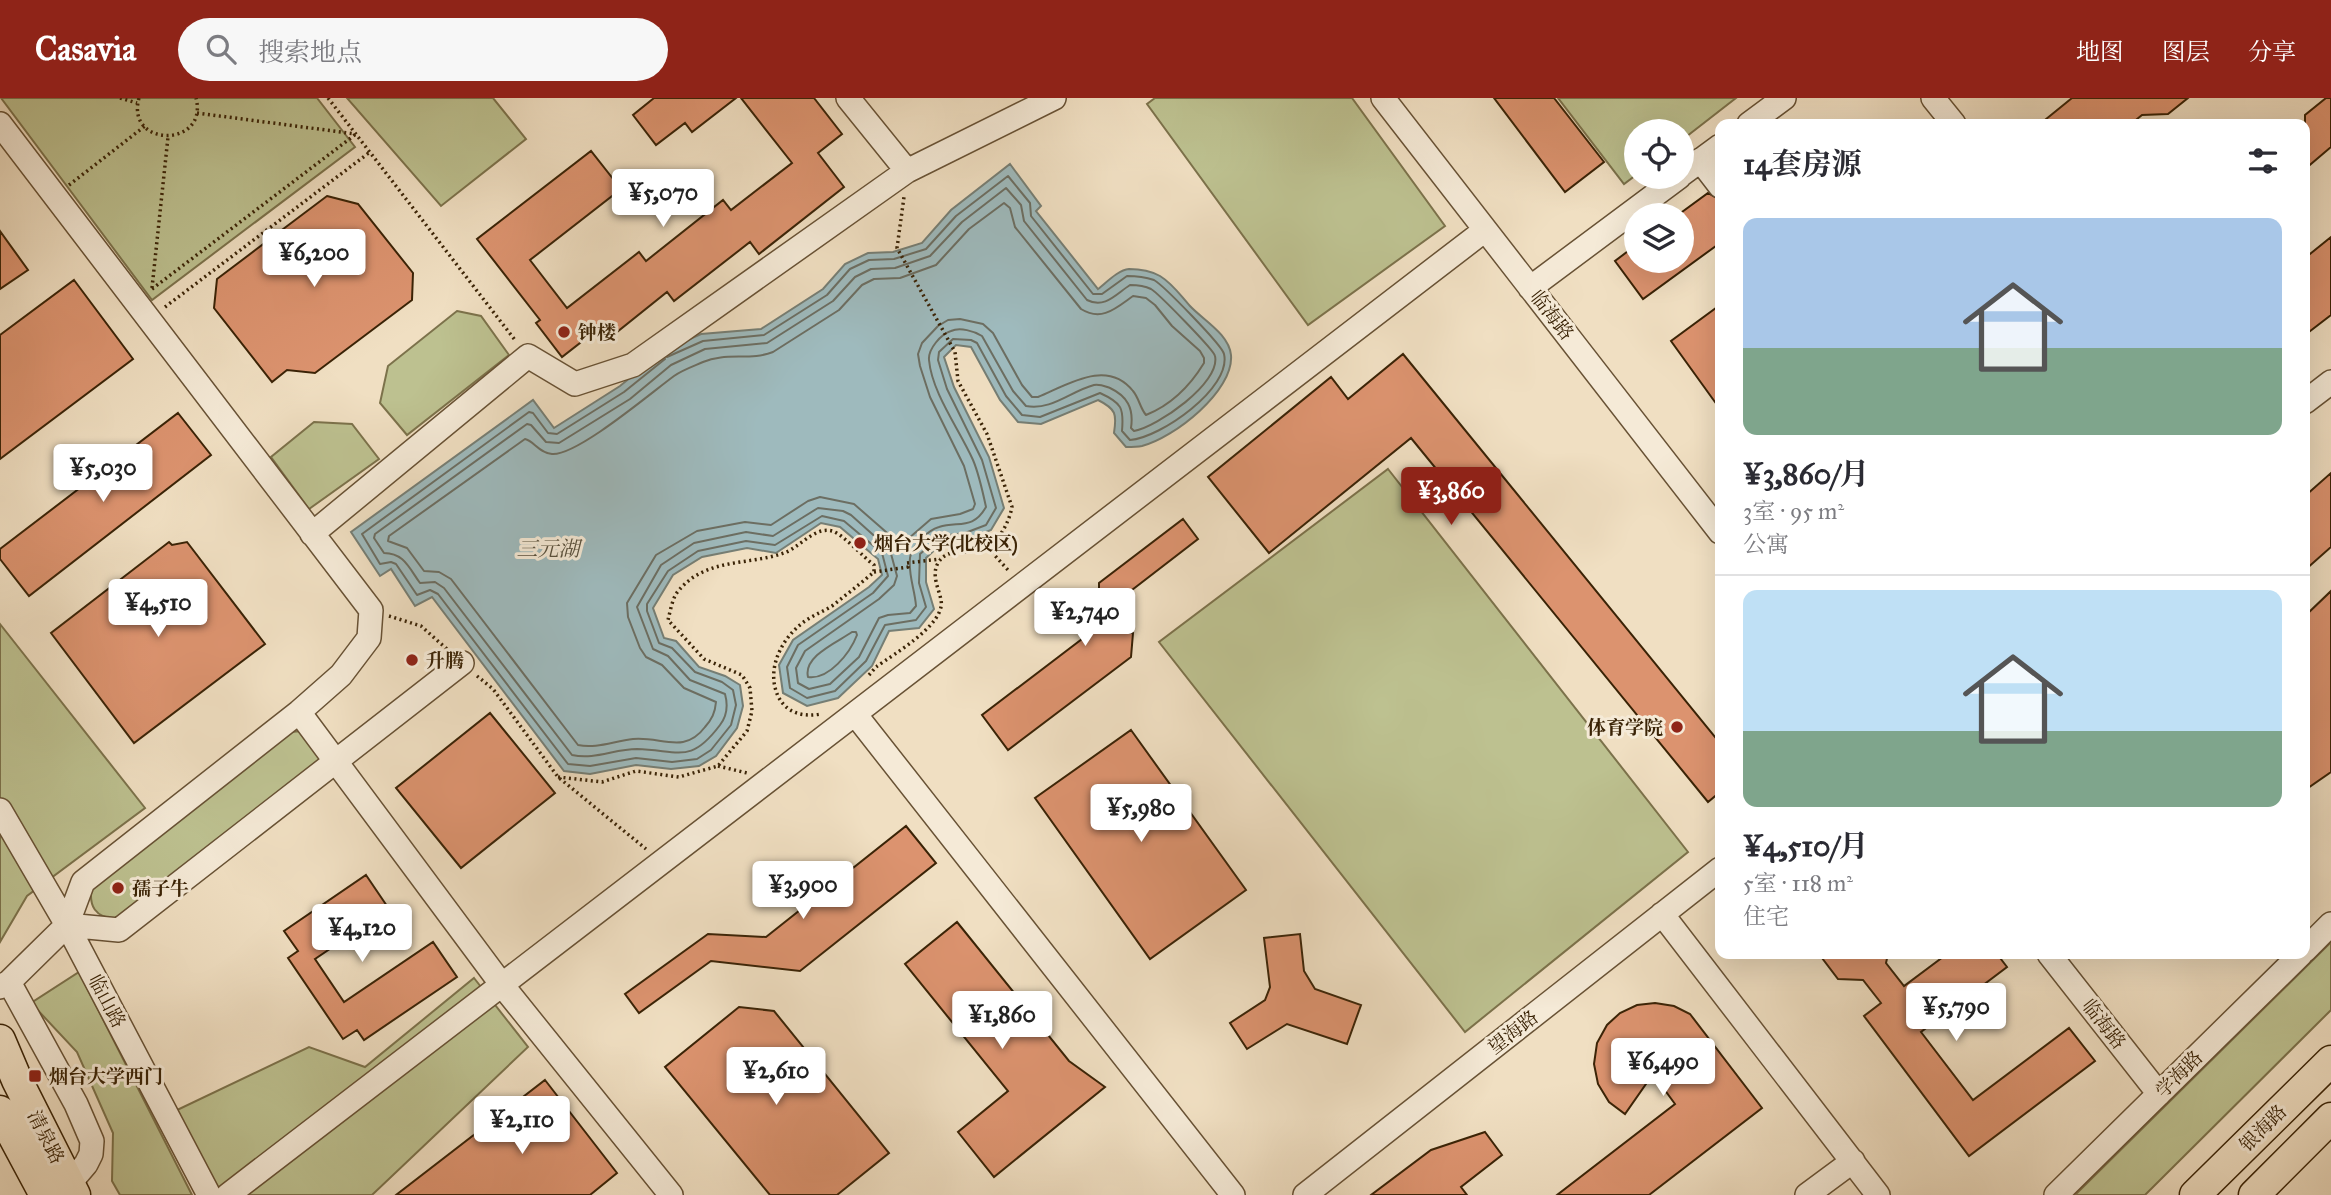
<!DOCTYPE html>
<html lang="zh">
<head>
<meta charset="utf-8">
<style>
	:root { --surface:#fff; --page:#f7f7f7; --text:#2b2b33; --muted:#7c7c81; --line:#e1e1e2; --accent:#8f2418 }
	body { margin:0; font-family:"IM FELL Great Primer","Noto Serif SC",serif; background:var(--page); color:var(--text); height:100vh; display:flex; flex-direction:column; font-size:26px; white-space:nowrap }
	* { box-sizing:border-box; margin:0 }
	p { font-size:23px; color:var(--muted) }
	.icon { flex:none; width:38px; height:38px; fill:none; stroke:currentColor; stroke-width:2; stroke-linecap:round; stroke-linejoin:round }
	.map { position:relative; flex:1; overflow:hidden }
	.details { position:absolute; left:1715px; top:21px; width:595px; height:840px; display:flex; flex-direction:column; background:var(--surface); border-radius:14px; box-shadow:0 7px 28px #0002 }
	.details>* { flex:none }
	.tools { position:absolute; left:1624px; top:21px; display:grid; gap:14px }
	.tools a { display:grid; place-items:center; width:70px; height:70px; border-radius:50%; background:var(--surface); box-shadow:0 7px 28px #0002; font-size:35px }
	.price { position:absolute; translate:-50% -60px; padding:0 16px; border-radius:7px; background:#fff; color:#222; font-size:23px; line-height:46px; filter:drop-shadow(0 2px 4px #0008) }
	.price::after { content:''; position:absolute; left:50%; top:42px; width:21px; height:16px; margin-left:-10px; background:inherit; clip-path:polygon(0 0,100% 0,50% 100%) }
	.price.on { background:var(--accent); color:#fff }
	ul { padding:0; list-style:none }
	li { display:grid; align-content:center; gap:14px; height:371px; padding:0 28px }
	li+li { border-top:2px solid var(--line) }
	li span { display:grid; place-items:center; height:217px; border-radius:14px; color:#555 }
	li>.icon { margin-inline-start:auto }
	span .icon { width:126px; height:126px; fill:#fffc; stroke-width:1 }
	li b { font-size:30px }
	h2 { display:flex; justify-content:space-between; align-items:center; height:84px; padding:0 28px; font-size:30px }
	header { display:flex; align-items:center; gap:42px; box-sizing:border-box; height:98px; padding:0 35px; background:var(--accent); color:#fff }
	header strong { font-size:33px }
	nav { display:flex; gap:38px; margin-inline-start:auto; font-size:24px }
	.search { width:490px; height:63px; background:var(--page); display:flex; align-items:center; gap:18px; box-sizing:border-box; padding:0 24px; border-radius:38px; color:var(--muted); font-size:26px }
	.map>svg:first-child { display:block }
	.green { fill:#bdc190; stroke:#7c724b; stroke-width:2 }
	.water { fill:#9ebabd; stroke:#767e74; stroke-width:2 }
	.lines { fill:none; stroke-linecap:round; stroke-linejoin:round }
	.shore { stroke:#6c6e62; stroke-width:2 }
	.building { fill:#dc936f; stroke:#3a2306; stroke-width:2 }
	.minor-casing { stroke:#685235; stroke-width:26 }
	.major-casing { stroke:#3a2306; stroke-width:33 }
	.path { stroke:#3a2306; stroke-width:3.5; stroke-dasharray:2 3.5; stroke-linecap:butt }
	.minor { stroke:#f5ead7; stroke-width:23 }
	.major { stroke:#f0dfc2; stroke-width:30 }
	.poi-dot { fill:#8f2418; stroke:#f5ead7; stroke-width:2.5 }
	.labels { text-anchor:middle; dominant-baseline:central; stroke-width:6; stroke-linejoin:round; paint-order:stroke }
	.street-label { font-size:19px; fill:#3a2306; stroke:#f5ead7 }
	.poi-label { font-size:19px; font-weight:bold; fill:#3a2306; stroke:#f5ead7; text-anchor:start }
	.water-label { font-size:21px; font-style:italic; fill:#58503d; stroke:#f5ead7 }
</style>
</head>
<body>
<header>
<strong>Casavia</strong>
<div class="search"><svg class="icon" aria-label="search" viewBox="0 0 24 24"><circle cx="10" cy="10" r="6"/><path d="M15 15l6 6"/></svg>搜索地点</div>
<nav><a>地图</a><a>图层</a><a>分享</a></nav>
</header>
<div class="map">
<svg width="2331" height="1097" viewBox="0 0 2331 1097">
	<rect width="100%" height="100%" fill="#f0dfc2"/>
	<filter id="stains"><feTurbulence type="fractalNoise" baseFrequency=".00286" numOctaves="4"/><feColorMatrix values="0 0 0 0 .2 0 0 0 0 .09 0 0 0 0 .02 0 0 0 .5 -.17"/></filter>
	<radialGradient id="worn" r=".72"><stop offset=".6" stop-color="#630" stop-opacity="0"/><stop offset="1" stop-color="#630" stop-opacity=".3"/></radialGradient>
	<path class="green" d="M 1,0 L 317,0 L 355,49 L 152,202 Z
		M 347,0 L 493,0 L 526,41 L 441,108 Z
		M 1155,0 L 1352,0 L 1445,128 L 1308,227 L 1147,6 Z
		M 1558,0 L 1736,0 L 1682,42 L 1682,33 L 1636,33 L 1636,77 L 1624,86 Z
		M 457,213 L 481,218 L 509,257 L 407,337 L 380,305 L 388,268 Z
		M 314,324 L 352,326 L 379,361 L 309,411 L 271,359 Z
		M 1388,371 L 1688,754 L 1465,934 L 1159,544 Z
		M 0,526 L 145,710 L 27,798 L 0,844 Z
		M 303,633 L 321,655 L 318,666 L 117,821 C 95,820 88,808 92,787 L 290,634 Z
		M 2331,844 L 2331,912 L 2145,1097 L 2075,1097 Z
		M 79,874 L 192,1097 L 120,1097 L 112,1083 L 113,1035 L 77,954 L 31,905 Z
		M 474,880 L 528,949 L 372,1097 L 220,1097 L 175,1013 L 309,949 L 365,969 Z"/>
	<path class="water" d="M 1010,66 L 1041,108 L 1036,113 L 1098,191 C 1106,185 1118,172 1129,171 C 1139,171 1151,173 1160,178 C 1173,186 1180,197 1190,208 C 1203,222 1229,236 1231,257 C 1234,293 1174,340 1142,348 C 1137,349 1131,349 1126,349 L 1114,335 C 1117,316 1116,311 1098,302 L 1041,326 L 1018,324 L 1000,302 L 971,249 L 956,247 L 944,259 L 954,289 L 989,359 L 1004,410 L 991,432 L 966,442 L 943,444 L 926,460 L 926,484 L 934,511 L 919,530 L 889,533 L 872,568 L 838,600 L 807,608 L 783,595 L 779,567 L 793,542 L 869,489 L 882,477 L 878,461 L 840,429 L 821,425 L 776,455 L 747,450 L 702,459 L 673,477 L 653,510 L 664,540 L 676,543 L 699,569 L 725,578 L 740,587 L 743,608 L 737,630 L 716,658 L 699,668 L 671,671 L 636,667 L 590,676 L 564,673 L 432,499 L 415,508 L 391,471 L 380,478 L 351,434 L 533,302 L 554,330 L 620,288 L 663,253 L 701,236 L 761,231 L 823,191 L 845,166 L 868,155 L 893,154 L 922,145 L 951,112 Z"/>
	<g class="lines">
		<path class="shore" d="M 1006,90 L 1021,107 L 1024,123 L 1087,202 C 1105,211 1116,196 1130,187 C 1137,187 1145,188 1151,191 C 1158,195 1214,252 1215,258 C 1221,285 1157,329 1134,333 L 1131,330 C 1134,310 1127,298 1110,290 C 1104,288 1100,286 1094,287 C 1071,293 1051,313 1026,308 L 1013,293 L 982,238 C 974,233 960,229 951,233 C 941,236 928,251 929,262 C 932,295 959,331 973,362 C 979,376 983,395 986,409 C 973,432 959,423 939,429 C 928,432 911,449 910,460 C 908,477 915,492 916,508 L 910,515 L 888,517 L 879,520 L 859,559 L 830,586 L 809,591 L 798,585 L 796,570 L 805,553 L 879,501 L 894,487 L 897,478 L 890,452 L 851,417 L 843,413 L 818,410 L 773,438 L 746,434 L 694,445 L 661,467 L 637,509 L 653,551 L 668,558 L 690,582 L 725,596 C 728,607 727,618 720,627 C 690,667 679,652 637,651 C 614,651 595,662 572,657 L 444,490 L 435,484 L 420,485 C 409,470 404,455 384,455 L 374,440 L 375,436 L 527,326 L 531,327 L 546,344 L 559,345 L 630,301 L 671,267 L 705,251 L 767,245 L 833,203 L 855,179 L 871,171 L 895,170 L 930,158 L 962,124 Z
			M 1004,105 L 1010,110 L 1015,129 L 1081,211 C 1102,224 1116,210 1133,198 L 1146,200 L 1155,207 L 1172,228 L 1200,253 L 1204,260 L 1204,265 C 1190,288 1171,307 1146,317 C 1140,310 1139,300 1133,293 C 1107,260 1067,287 1038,299 L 1032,299 L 1022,287 L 993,235 L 983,226 L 960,221 L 948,222 L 938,228 L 922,245 L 918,256 L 920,268 L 930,299 L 964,368 L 975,406 L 973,411 L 960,416 L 931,421 L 901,447 L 854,406 L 820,399 L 808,403 L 771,427 L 745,424 L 697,433 L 656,457 L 627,505 L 628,519 L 640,550 L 646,559 L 662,567 L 684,590 L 716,604 C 715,615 712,621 705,629 C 684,657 661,638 633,641 C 614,643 596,651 578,647 L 451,481 L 439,474 L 424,473 L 407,450 L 388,443 L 389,438 L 525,341 C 534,343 539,355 552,356 C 577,358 652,294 674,278 C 682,272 694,268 703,264 C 725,254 751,263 773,254 L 839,212 L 862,187 L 874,181 L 900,180 L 936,167 L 969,131 Z
			M 665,261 L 624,294 L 557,336 L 548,335 L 533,315 L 529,314 L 362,436 L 380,466 L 391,464 L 396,466 L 417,497 L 430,492 L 438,496 L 568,666 L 590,668 L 636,660 L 672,664 L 697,661 L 711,652 L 731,627 L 736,607 L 733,592 L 722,584 L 695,574 L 672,550 L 659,545 L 647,513 L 647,506 L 668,473 L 698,453 L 746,443 L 775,447 L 822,418 L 844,423 L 882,455 L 888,478 L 873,495 L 798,547 L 787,569 L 790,590 L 807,600 L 835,593 L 866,563 L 885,527 L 916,522 L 926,509 L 919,485 L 920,456 L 941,438 L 965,435 L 986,427 L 996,410 L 982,362 L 947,291 L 938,262 L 939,254 L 953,241 L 971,242 L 977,245 L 1006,298 L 1022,317 L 1040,319 L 1100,295 C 1122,305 1124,310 1122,333 L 1130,342 C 1160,340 1232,290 1224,256 C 1222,247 1163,187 1154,182 C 1145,179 1136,178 1127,178 L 1102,196 L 1093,196 L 1031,118 L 1030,105 L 1008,78 L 956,118 L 926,151 L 894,161 L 869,162 L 850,171 L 827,197 L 764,237 L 703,243 L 667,259
			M 852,534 L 856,534 L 857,537 C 850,555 829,582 808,579 C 803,558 838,544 852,534 Z"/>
	</g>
	<path class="building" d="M 654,0 L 736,0 L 692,34 L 685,25 L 656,47 L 633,17 Z
		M 741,0 L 814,0 L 842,36 L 818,55 L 844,89 L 759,156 L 750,144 L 674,203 L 667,194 L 607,242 L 598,231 L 562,259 L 536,225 L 540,222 L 477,141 L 591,53 L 621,91 L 530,162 L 567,210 L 639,154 L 646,163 L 723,102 L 731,112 L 792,65 Z
		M 1494,0 L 1554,0 L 1604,64 L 1565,94 Z
		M 2072,0 L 2188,0 L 2168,16 L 2142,17 L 2131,26 L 2040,26 Z
		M 2326,0 L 2331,0 L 2331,49 L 2305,71 L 2305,17 Z
		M 1708,95 L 1720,102 L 1720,145 L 1643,201 L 1615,163 L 1636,147 L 1636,163 L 1682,163 L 1682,114 Z
		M 327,98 L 358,106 L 413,175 L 412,202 L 315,275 L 287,272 L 272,284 L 214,210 L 217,181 Z
		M 0,133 L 28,172 L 0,191 Z
		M 2331,139 L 2331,217 L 2305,237 L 2305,160 Z
		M 74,182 L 133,261 L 0,361 L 0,237 Z
		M 1720,207 L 1720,311 L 1671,243 Z
		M 1403,256 L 1720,645 L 1720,694 L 1708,704 L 1411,340 L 1269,455 L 1208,379 L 1331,279 L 1348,301 Z
		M 178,315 L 211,357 L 29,498 L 0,461 L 0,451 Z
		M 2331,375 L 2331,449 L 2305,472 L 2305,398 Z
		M 1183,421 L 1198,441 L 1119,502 L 1117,533 L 1133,535 L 1131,559 L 1008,652 L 982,617 L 1099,528 L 1099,485 Z
		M 169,444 L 172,447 L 187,444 L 265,546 L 134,645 L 51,535 Z
		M 2331,493 L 2331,674 L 2305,692 L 2305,518 Z
		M 490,615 L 555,695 L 461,770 L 396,690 Z
		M 1131,632 L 1246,792 L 1150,861 L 1035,700 Z
		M 906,728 L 936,765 L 800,873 L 711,863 L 639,915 L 625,896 L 708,836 L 766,839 Z
		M 366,777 L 389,811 L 315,861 L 344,904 L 433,844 L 457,879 L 364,942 L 357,932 L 343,941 L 288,860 L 298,853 L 284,833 Z
		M 957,824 L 1069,963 L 1105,989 L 994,1079 L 958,1034 L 1008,993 L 905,866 Z
		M 1300,836 L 1304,873 L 1315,891 L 1361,907 L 1347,946 L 1287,926 L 1247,951 L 1230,925 L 1265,902 L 1270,889 L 1264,840 Z
		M 1819,856 L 1888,856 L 1886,865 L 1904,888 L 1947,856 L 1997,856 L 2007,869 L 1921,934 L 1973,1002 L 2069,930 L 2095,963 L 1969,1058 L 1864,918 L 1881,905 L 1863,882 L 1838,881 Z
		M 1655,905 L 1674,908 L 1690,916 L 1762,1010 L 1649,1097 L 1557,1097 L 1675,1006 L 1653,976 L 1625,1016 L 1609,1004 L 1598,986 L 1594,966 L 1597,945 L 1607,927 L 1620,915 L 1637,907 Z
		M 739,909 L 774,913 L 889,1055 L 837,1097 L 770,1097 L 665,969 Z
		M 545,982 L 617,1075 L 590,1097 L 396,1097 Z
		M 1485,1034 L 1502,1057 L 1461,1089 L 1467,1097 L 1371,1097 L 1431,1052 Z"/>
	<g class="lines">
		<g class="minor-casing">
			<path id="minor" d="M 1383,0 L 1720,434
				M 1933,0 L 1954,26
				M 0,26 L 371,512 L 369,540 L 341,577 L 299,614 L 83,784 L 67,827 L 9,884 L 0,889
				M 1749,26 L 1784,0
				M 1700,62 L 1720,88
				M 907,73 L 1054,0
				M 1682,76 L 1720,48
				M 1530,190 L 1679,79
				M 2305,304 L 2331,284
				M 312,436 L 528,258 L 575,286 L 633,267 L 907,73 L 848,0
				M 299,614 L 502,887 L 671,1097
				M 855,616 L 1233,1097
				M 0,712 L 67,827 L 209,1097
				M 1662,816 L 1878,1097
				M 67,827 L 119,832 L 462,565
				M 2305,852 L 2331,826
				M 2049,856 L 2159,996
				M 9,884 L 76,1006 L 92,1043 L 91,1056 L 86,1066 L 69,1086
				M 228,1097 L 1485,132
				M 1305,1097 L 1720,771
				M 1807,1097 L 1853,1063
				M 2056,1097 L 2301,856"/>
		</g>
		<g class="major-casing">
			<path id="major" d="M 0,942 L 17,982 L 75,1097
				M 0,1013 L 45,1097
				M 2195,1097 L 2331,963
				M 2254,1097 L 2331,1020"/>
		</g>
		<path class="path" d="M 120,0 L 137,5
			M 139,0 C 125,50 209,50 196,0
			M 328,0 L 515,242
			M 197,15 L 356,36
			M 69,87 L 145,28
			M 152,190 L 168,39
			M 152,191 L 356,36
			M 165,209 L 370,54
			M 988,450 L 1008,472
			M 874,474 L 908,469 L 907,465 L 940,461
			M 389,518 L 421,528 L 448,552
			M 869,577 L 876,569 C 894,556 946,526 941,502 C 939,491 931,477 938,465 C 947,450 963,456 977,453 C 996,451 1009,425 1012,409 L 987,336 L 958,283 L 955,254 L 897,150 L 904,99
			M 477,578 L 493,591 L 558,679 L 646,751
			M 718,668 L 747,675
			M 558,679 L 602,684 L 636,673 L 679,679 L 718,668 L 747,633 L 752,613 L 750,590 L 742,577 L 704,561 L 668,522 C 670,514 672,503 676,496 C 703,459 747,468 784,455 C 799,450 815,428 832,433 C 843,436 863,459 874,467 L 874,474 C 860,486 846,497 832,508 C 824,513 816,516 808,521 C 783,537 764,571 779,600 C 788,616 804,619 821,616"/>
		<use href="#minor" class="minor"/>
		<use href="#major" class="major"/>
	</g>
	<g class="poi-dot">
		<circle cx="564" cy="234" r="7"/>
		<circle cx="860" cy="445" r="7"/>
		<circle cx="412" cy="562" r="7"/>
		<circle cx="1677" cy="629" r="7"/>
		<circle cx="118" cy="790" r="7"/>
		<rect x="28" y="971" width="14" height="14" rx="3.5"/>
	</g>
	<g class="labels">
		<g class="street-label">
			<text transform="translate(1552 217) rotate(52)">临海路</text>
			<text transform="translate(107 903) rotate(62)">临山路</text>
			<text transform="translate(2104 926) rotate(52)">临海路</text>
			<text transform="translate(1513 934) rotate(-38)">望海路</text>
			<text transform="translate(2179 976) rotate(-45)">学海路</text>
			<text transform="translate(2263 1030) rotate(-45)">银海路</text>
			<text transform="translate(46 1039) rotate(63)">清泉路</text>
		</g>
		<g class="poi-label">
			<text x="578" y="234">钟楼</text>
			<text x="874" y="445">烟台大学(北校区)</text>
			<text x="426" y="562">升腾</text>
			<text x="1663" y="629" text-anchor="end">体育学院</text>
			<text x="132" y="790">孺子牛</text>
			<text x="49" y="978">烟台大学西门</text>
		</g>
		<g class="water-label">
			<text x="548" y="451">三元湖</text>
		</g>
	</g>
	<rect width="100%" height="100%" filter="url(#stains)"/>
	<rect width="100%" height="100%" fill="url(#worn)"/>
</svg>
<div class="tools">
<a><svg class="icon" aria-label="locate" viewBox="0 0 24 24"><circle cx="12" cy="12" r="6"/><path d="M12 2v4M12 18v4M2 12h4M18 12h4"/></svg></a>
<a><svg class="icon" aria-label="layers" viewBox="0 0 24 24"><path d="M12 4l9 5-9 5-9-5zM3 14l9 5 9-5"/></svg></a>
</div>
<b class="price" style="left:663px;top:131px">¥5,070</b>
<b class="price" style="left:314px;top:191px">¥6,200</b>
<b class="price" style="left:103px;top:406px">¥5,030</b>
<b class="price on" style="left:1451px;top:429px">¥3,860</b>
<b class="price" style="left:158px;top:541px">¥4,510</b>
<b class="price" style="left:1085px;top:550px">¥2,740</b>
<b class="price" style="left:1141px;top:746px">¥5,980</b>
<b class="price" style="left:803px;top:823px">¥3,900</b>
<b class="price" style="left:362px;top:866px">¥4,120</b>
<b class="price" style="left:1956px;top:945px">¥5,790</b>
<b class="price" style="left:1002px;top:953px">¥1,860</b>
<b class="price" style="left:1663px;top:1000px">¥6,490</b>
<b class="price" style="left:776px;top:1009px">¥2,610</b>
<b class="price" style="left:522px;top:1058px">¥2,110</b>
<section class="details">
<h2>14套房源<svg class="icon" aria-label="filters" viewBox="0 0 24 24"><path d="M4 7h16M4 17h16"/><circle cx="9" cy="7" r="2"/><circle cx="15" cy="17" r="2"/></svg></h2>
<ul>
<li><span style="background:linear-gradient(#a9c7e8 60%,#7fa58c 0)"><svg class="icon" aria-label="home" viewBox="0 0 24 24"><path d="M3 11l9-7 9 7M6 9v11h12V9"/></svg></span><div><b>¥3,860/月</b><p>3室 · 95 m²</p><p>公寓</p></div></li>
<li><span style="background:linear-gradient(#bfe0f5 65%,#7fa58c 0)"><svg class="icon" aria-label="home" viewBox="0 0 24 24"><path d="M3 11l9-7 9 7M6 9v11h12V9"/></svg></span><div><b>¥4,510/月</b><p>5室 · 118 m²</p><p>住宅</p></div></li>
</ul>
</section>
</div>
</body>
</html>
